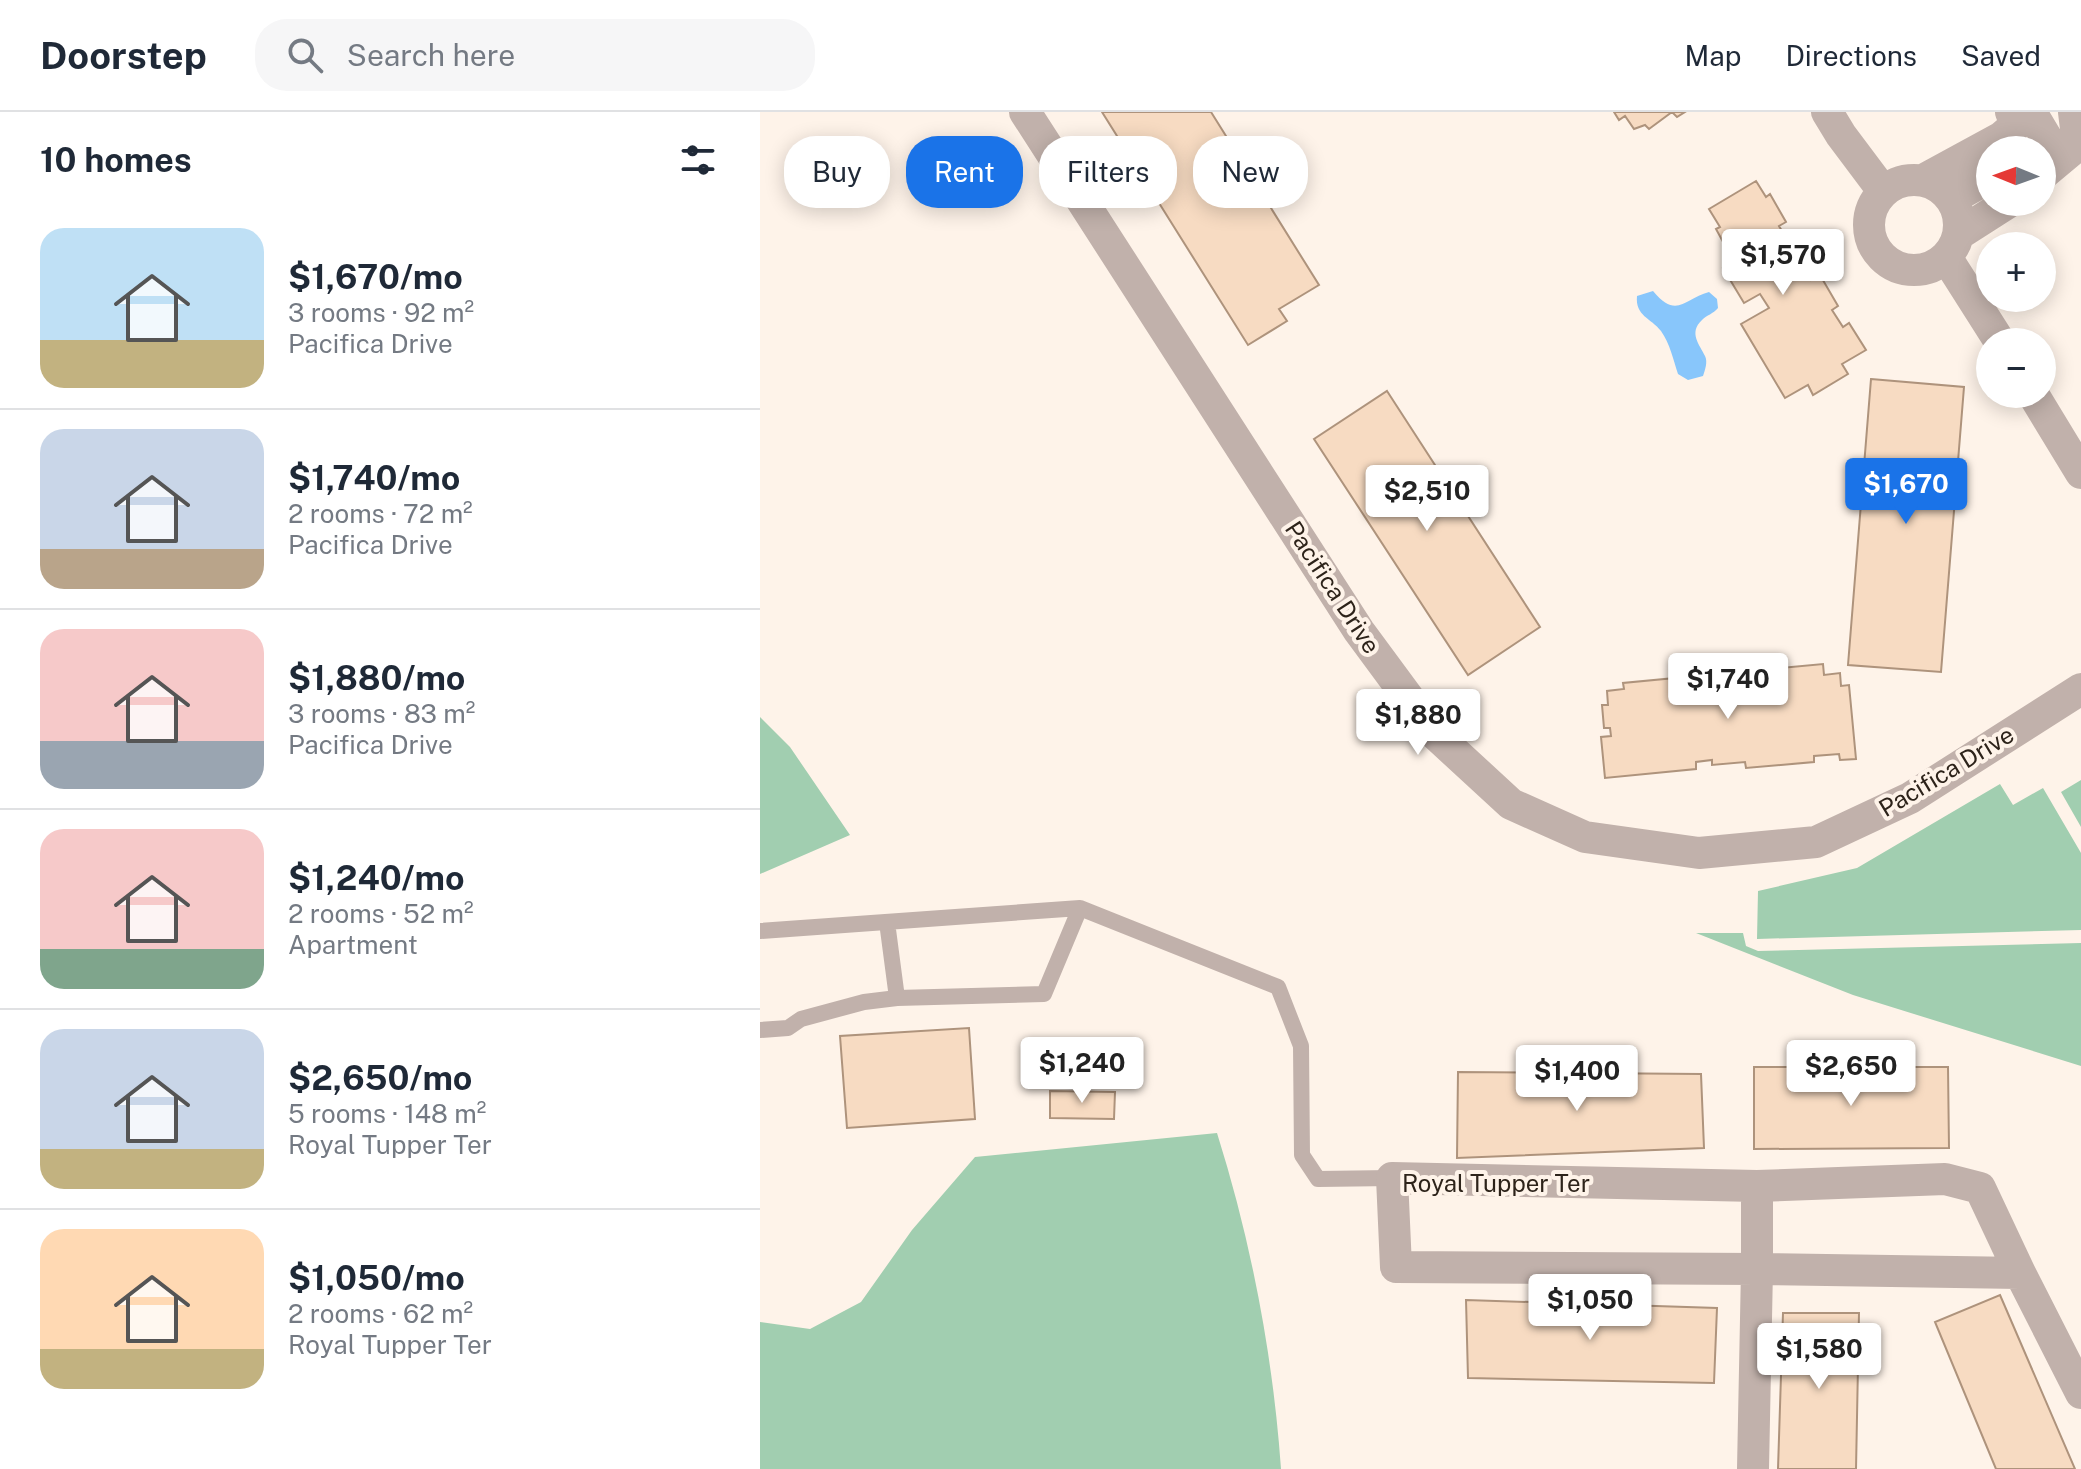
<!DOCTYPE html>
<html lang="en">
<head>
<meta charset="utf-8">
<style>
	:root { --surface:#fff; --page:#f6f6f7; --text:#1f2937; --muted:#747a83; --line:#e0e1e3; --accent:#1a73e8 }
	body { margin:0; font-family:"Public Sans",sans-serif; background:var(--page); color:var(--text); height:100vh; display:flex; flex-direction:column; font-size:30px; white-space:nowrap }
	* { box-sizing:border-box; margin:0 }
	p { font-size:26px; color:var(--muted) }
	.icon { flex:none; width:44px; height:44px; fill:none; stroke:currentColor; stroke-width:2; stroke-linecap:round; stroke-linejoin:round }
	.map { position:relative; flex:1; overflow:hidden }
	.sheet { display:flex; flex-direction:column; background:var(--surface); width:760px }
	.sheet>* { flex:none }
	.banner { position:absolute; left:24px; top:24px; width:760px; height:72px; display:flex; gap:16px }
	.needle { width:52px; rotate:271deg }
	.fabs { position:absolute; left:1216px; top:24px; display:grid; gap:16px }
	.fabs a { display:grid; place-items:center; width:80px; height:80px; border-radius:50%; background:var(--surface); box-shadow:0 4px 20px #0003; font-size:40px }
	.price { position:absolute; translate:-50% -68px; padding:0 18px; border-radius:8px; background:#fff; color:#222; font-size:26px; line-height:52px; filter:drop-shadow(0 2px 4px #0008) }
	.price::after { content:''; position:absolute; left:50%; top:48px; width:24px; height:18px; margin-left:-12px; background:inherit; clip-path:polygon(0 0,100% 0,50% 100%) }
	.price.selected { background:var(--accent); color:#fff }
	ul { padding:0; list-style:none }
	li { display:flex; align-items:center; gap:24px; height:200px; padding:0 40px }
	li+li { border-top:2px solid var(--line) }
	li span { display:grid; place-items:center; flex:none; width:224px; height:160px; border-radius:24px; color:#555 }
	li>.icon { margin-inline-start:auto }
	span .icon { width:96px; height:96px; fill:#fffc; stroke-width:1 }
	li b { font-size:34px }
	h2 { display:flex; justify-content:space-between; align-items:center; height:96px; padding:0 40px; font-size:34px }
	.pill { padding:0 28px; border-radius:32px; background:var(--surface); box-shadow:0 4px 20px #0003; font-size:28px; line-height:72px }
	.pill.selected { background:var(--accent); color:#fff }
	header { display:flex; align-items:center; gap:48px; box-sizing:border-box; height:112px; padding:0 40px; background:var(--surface); border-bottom:2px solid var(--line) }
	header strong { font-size:38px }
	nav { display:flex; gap:44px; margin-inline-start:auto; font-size:28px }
	.search { width:560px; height:72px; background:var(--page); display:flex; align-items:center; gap:20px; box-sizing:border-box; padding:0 28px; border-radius:32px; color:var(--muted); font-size:30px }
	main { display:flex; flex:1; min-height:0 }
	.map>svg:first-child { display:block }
	.green { fill:#a1ceb0 }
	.water { fill:#88c6fb }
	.building { fill:#f7dbc2; stroke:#ae937c; stroke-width:2 }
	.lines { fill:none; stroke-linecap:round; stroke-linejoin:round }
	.service { stroke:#c1b1ab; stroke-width:16 }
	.minor { stroke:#c1b1ab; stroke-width:32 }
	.labels { text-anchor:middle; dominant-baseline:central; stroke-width:8; stroke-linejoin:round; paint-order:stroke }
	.street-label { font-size:24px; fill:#2d231a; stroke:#fef3e9 }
</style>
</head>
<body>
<header>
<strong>Doorstep</strong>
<div class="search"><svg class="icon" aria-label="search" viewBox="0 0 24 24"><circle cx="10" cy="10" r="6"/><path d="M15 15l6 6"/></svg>Search here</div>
<nav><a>Map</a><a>Directions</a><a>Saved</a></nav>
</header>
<main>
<section class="sheet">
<h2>10 homes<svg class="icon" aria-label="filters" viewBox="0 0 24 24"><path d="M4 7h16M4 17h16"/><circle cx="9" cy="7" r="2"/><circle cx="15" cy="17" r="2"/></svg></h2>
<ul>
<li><span style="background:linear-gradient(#bfe0f5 70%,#c2b280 0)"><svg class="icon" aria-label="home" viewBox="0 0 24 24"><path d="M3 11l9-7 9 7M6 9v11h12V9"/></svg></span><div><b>$1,670/mo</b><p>3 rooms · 92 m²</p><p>Pacifica Drive</p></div></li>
<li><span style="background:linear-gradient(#c9d6e8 75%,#b9a48a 0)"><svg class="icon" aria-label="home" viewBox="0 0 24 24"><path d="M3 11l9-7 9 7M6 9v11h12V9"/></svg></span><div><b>$1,740/mo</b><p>2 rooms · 72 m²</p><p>Pacifica Drive</p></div></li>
<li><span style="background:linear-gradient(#f6c9c9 70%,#9aa5b1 0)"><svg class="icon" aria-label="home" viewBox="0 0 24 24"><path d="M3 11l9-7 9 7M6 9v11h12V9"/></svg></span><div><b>$1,880/mo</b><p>3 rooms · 83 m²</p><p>Pacifica Drive</p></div></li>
<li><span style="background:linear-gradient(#f6c9c9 75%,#7fa58c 0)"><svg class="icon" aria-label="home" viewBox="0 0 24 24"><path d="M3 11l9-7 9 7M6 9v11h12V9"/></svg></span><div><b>$1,240/mo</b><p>2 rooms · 52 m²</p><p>Apartment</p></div></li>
<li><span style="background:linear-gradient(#c9d6e8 75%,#c2b280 0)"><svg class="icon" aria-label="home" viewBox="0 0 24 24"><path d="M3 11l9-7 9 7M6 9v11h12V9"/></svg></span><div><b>$2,650/mo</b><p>5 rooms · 148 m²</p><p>Royal Tupper Ter</p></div></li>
<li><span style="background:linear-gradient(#ffd9b3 75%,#c2b280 0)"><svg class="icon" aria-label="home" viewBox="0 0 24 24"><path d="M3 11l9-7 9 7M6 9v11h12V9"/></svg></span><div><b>$1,050/mo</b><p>2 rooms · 62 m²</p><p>Royal Tupper Ter</p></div></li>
</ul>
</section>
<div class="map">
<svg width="1321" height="1357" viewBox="0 0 1321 1357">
	<rect width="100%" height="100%" fill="#fef3e9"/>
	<path class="green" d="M 0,605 L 30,635 L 90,723 L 0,762 Z
		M 1321,668 L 1321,715 L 1301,680 Z
		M 1240,672 L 1253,693 L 1283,676 L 1321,741 L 1321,818 L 997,827 L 998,779 L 1097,756 Z
		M 936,821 L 983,821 L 986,834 L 998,839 L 1321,831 L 1321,954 L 1093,883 Z
		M 457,1021 C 491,1129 513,1243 521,1357 L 0,1357 L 0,1210 L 50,1217 L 101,1190 L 152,1118 L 215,1045 Z"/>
	<path class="water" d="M 893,179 C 917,208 925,186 949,180 L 957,187 L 958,196 C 953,202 947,203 942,208 C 928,221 940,233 945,244 C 948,250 945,258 943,264 L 928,268 L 918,262 C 913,247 910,232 901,219 C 891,206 875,204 877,184 Z"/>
	<path class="building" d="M 342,0 L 451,0 L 559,173 L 519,197 L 527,209 L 488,233 Z
		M 854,0 L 925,0 L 917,5 L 912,0 L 889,17 L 885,13 L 874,17 L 865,4 L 859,8 Z
		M 996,69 L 1006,85 L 1010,82 L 1026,110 L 1019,114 L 1051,168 L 1060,163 L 1078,194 L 1072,198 L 1083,215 L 1089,211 L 1106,238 L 1082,252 L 1088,262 L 1053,283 L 1048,273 L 1025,286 L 981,212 L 1009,196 L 1000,182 L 984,191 L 963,156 L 970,152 L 964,142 L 968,139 L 956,117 L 960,115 L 949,97 Z
		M 1111,267 L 1204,275 L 1181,560 L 1088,553 Z
		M 627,279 L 780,515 L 708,563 L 554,327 Z
		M 1063,552 L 1064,563 L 1080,561 L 1081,574 L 1089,573 L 1096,647 L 1080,648 L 1079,642 L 1054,644 L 1054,650 L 986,656 L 985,650 L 952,653 L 952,648 L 936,650 L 936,657 L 845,666 L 841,625 L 851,624 L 850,616 L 844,616 L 842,593 L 848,593 L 847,579 L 864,577 L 863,571 Z
		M 209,916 L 215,1007 L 87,1016 L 80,924 Z
		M 994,955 L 1188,955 L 1189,1036 L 994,1037 Z
		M 698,960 L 941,962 L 944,1036 L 697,1046 Z
		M 290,979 L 355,980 L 354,1007 L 290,1006 Z
		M 1240,1183 L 1315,1357 L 1236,1357 L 1175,1210 Z
		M 706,1188 L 957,1196 L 954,1271 L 708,1266 Z
		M 1023,1201 L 1099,1201 L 1096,1357 L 1018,1357 Z"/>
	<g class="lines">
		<path class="service" d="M 0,819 L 320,796 L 518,875 L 541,934 L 542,1043 L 558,1067 L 632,1066
			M 137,886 L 284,882 L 320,796
			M 0,918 L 28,916 L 41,907 L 104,890 L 137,886 L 127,810"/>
		<path class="minor" d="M 265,0 L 599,519 L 675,622 L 751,692 L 825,725 L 939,741 L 1056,730 L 1150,686 L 1321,577
			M 1067,0 L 1081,23 L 1123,79
			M 1271,0 L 1299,47
			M 1282,63 L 1318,33 L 1314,0
			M1109 113a45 45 0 1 1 90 0a45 45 0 1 1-90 0Z
			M 1163,68 L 1242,25 L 1256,13 L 1251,0
			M 1191,87 L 1230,65
			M 1199,122 L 1249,90
			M 1186,145 L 1240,230
			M 1273,282 L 1321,361
			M 997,1074 L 632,1066 L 636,1155 L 997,1157 L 997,1074 L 1185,1067 L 1220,1076 L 1260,1161
			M 993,1357 L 997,1157 L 1260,1161 L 1321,1281"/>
	</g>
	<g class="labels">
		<g class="street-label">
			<text transform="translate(573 475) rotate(57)">Pacifica Drive</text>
			<text transform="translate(1186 659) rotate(-31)">Pacifica Drive</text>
			<text x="736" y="1071">Royal Tupper Ter</text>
		</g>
	</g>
</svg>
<div class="fabs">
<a><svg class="needle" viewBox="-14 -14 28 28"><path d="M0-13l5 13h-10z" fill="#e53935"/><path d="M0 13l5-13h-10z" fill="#747a83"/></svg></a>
<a>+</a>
<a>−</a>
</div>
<b class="price" style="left:1023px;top:185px">$1,570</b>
<b class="price selected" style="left:1146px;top:414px">$1,670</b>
<b class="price" style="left:667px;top:421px">$2,510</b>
<b class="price" style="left:968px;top:609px">$1,740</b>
<b class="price" style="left:658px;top:645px">$1,880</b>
<b class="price" style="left:322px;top:993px">$1,240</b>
<b class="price" style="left:1091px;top:996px">$2,650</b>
<b class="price" style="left:817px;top:1001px">$1,400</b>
<b class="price" style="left:830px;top:1230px">$1,050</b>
<b class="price" style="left:1059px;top:1279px">$1,580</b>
<div class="banner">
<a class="pill">Buy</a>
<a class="pill selected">Rent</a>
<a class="pill">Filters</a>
<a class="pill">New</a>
</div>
</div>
</main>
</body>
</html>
